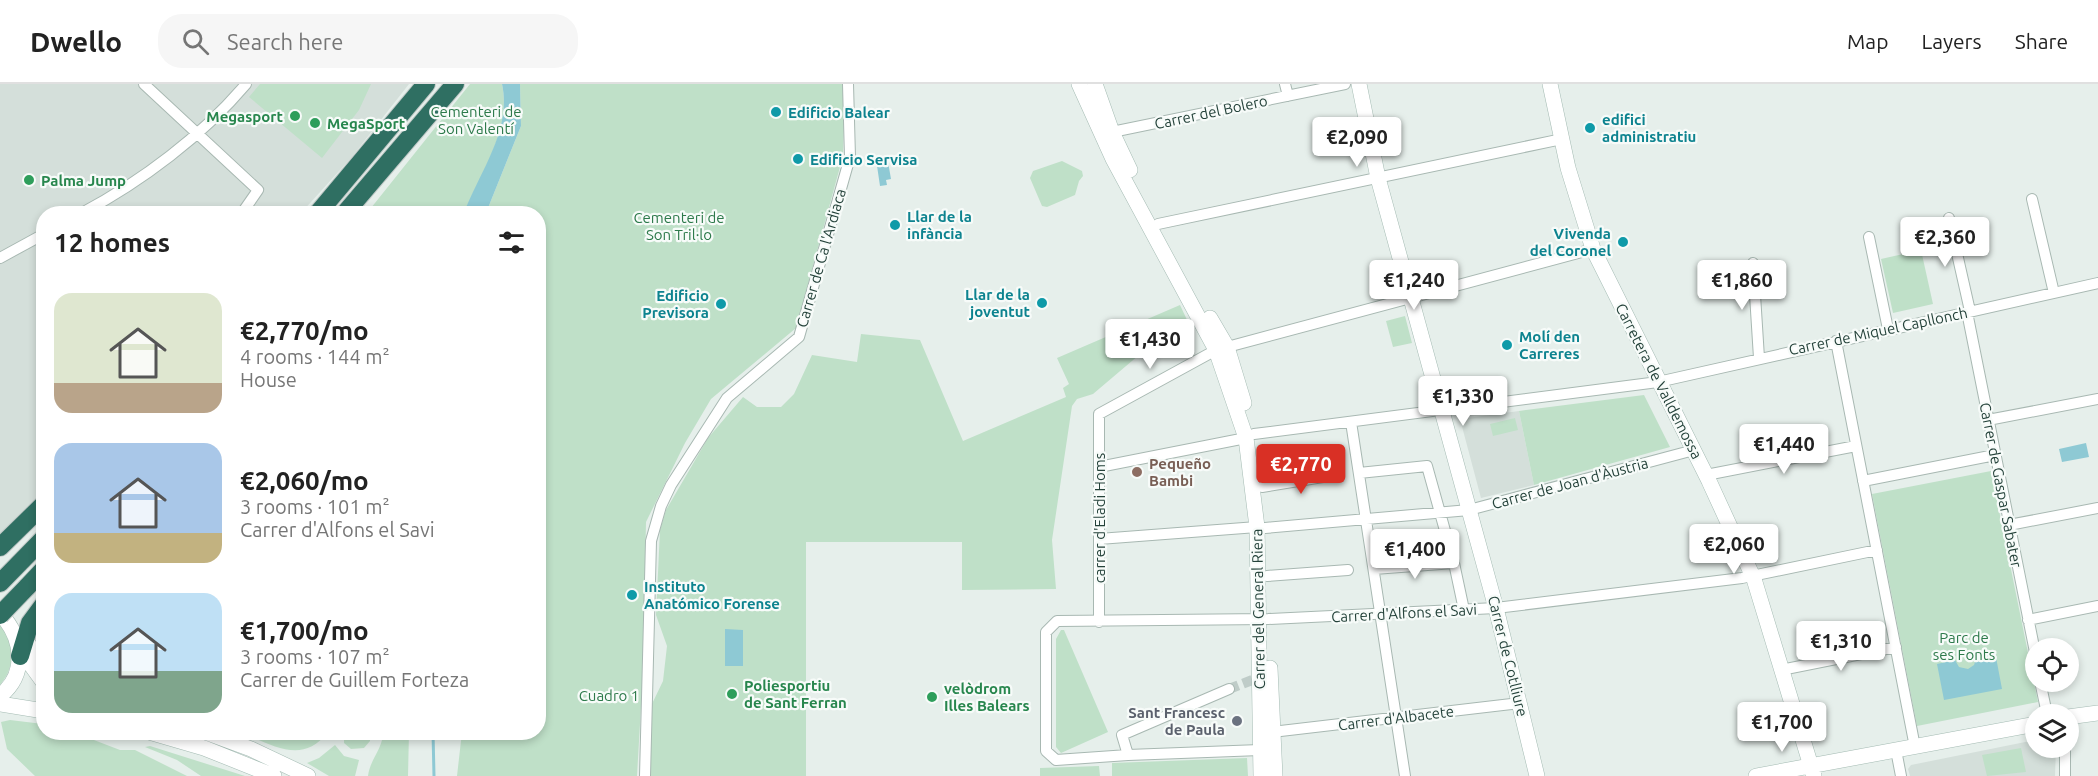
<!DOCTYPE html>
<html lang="en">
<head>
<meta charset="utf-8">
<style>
	:root { --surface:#fff; --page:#f6f6f6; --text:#222; --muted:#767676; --line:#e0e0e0; --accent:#d93025 }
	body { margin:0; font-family:Ubuntu,sans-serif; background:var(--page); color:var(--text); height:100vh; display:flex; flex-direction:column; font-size:22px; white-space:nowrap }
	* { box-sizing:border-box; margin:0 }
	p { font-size:20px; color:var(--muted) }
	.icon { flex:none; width:33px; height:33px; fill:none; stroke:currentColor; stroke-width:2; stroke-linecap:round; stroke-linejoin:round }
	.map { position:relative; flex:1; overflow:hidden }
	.sheet { position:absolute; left:36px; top:122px; width:510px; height:534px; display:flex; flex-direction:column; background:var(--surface); border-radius:24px; box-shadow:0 3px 9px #0003 }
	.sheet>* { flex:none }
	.tools { position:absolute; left:2025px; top:554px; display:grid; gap:12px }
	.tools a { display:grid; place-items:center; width:54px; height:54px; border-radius:50%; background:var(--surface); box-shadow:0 3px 9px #0003; font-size:30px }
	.price { position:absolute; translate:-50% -51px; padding:0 14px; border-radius:6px; background:#fff; color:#222; font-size:20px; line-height:39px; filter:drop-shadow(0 2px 3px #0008) }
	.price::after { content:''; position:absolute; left:50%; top:36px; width:18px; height:14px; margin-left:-9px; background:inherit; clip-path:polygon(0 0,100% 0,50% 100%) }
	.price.active { background:var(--accent); color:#fff }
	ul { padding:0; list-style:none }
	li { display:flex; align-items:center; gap:18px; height:150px; padding:0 18px }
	li span { display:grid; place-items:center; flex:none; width:168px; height:120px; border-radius:18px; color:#555 }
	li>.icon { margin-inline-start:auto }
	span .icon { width:72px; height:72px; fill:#fffc; stroke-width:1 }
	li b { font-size:26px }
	h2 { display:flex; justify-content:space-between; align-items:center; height:72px; padding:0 18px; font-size:26px }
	header { display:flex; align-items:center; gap:36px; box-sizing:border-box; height:84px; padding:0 30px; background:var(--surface); border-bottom:2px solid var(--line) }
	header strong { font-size:28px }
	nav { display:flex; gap:33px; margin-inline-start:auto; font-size:21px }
	.search { width:420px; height:54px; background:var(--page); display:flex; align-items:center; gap:15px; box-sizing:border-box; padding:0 21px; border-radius:24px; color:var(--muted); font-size:22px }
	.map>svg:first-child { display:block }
	.built { fill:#d4dfda }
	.green { fill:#bfe0c8 }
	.water { fill:#8ec9d4 }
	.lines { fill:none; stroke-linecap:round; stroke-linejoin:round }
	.stream { stroke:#8ec9d4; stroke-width:3 }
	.street-tunnel { stroke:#bfccc8; stroke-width:10; stroke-dasharray:10 5; stroke-linecap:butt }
	.street-casing { stroke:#a8b8b2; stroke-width:12 }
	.secondary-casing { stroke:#a4bbb3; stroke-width:16 }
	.highway-casing { stroke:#c2cac8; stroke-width:20 }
	.street { stroke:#fff; stroke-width:10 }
	.secondary { stroke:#fff; stroke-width:15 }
	.highway { stroke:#2f6f62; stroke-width:18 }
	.highway-bridge-casing { stroke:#c2cac8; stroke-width:20; stroke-linecap:butt }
	.highway-bridge { stroke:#2f6f62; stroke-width:18 }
	.culture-dot { fill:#0f9aa8; stroke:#f7fbf9; stroke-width:2 }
	.leisure-dot { fill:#2e9e5b; stroke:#f7fbf9; stroke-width:2 }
	.education-dot { fill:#8d6e63; stroke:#f7fbf9; stroke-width:2 }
	.worship-dot { fill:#6b7280; stroke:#f7fbf9; stroke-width:2 }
	.labels { text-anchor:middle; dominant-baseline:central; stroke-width:4.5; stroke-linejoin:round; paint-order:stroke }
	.park-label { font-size:15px; fill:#2d7a4b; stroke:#f7fbf9 }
	.culture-label { font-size:15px; font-weight:bold; fill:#0d838f; stroke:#f7fbf9; text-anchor:start }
	.street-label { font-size:15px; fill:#24423a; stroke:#f7fbf9 }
	.leisure-label { font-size:15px; font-weight:bold; fill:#27864d; stroke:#f7fbf9; text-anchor:start }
	.education-label { font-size:15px; font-weight:bold; fill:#785e54; stroke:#f7fbf9; text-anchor:start }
	.worship-label { font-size:15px; font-weight:bold; fill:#5b616d; stroke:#f7fbf9; text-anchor:end }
</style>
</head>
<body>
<header>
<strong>Dwello</strong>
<div class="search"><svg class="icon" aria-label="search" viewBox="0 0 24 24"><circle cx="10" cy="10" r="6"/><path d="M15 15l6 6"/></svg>Search here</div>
<nav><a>Map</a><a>Layers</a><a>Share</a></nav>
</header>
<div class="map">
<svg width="2098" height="692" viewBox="0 0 2098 692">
	<rect width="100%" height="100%" fill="#e6efeb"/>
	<path class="built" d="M 0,0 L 409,0 L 351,74 L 301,129 L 44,129 L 43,413 L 0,455 Z
		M 1519,327 L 1534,401 L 1481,414 L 1460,335 Z
		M 2035,656 L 2036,663 L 2056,663 L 2055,692 L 1910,692 L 1908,685 L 1911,681 Z"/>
	<path class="green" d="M 260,0 L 371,0 L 359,26 L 322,74 L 249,13 Z
		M 470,0 L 502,0 C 512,45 481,89 464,129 L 367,129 Z
		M 520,0 L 845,0 L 843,72 L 796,244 L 711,315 L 685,359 L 646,438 L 643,588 L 637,692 L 457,692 L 462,648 L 538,648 L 538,129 L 486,129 L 521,42 Z
		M 1062,77 L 1082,87 L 1083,92 L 1079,97 L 1075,111 L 1047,123 L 1042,122 L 1030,94 L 1033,87 Z
		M 1921,166 L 1933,220 L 1893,229 L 1881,175 Z
		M 1180,221 L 1188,238 L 1152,260 L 1093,310 L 1077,315 L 1072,322 L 1052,456 L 1056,505 L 962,506 L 962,458 L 806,458 L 806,692 L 649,692 L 651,622 L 663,597 L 667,562 L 656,531 L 660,446 L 666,426 L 708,354 L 743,313 L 757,323 L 781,323 L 794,310 L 812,271 L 857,278 L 861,250 L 920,256 L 963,357 L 1066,313 L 1063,304 L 1069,300 L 1057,274 Z
		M 1405,232 L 1412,259 L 1393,263 L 1386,237 Z
		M 1644,311 L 1670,363 L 1534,401 L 1519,327 Z
		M 1515,334 L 1518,346 L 1493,352 L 1490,340 Z
		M 1991,387 L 2038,618 L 1917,642 L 1872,410 Z
		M 0,541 C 16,559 15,584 0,601 Z
		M 1061,546 L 1064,546 L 1108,648 L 1061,669 L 1056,663 L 1056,555 Z
		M 10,636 L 43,640 L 44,648 L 73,648 L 120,666 L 135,666 L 187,692 L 35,692 L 7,665 L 1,638 Z
		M 239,648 L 328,648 C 301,683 271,659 239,648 Z
		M 344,648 L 370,648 L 370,657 L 364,664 L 351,665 L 344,659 Z
		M 383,648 L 409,648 L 408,692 L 368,692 C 370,675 383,665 383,648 Z
		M 335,661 L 344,672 L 359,676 L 355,692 L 329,692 L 307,679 L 319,674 Z
		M 150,662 L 245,692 L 201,692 L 177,676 L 145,663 Z
		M 2021,664 L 2026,688 L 1987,692 L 1982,671 Z
		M 1247,674 L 1248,692 L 1112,692 L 1112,679 Z
		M 1099,682 L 1100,692 L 1040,692 L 1040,684 Z"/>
	<path class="water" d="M 502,0 L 520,0 L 521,42 L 486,129 L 464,129 C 480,87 512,46 502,0 Z
		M 887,72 L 891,95 L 886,96 L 887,101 L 880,102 L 876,75 Z
		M 2086,359 L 2089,373 L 2062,378 L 2059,365 Z
		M 725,545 L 743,546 L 743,582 L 725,582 Z
		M 1995,568 L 2002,605 L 1944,616 L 1937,580 L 1955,576 L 1959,583 L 1968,585 L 1974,581 L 1977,572 Z"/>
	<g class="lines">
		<path class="stream" d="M 433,648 L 434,692"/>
		<path class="street-tunnel" d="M 1229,605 L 1260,593"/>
		<g class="street-casing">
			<path id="street" d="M 144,0 L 258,106 L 242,129
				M 1285,0 L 1288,12
				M 1112,48 L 1345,0
				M 2032,115 L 2054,209
				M 82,129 C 142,97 202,52 246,0
				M 1949,134 L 1970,227
				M 1158,140 L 1562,55
				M 1869,153 L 1888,245
				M 0,174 L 44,150
				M 1753,179 L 1759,274
				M 1967,228 L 2036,573
				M 1836,257 L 1915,663
				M 1988,336 L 2098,315
				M 1351,338 L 1405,692
				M 1254,350 L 1658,298 L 2098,199
				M 1099,383 L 1246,354
				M 1359,389 L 1427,382 L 1454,479 L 1464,526
				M 1706,391 L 1856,362
				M 1863,397 L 1995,371
				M 1262,403 L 1335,391
				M 2009,441 L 2098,424
				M 1265,444 L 1469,426 L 1694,366
				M 1099,455 L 1257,443
				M 1374,485 L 1454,479
				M 1267,492 L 1348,486
				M 2028,536 L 2098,522
				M 1099,538 L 1099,330 L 1216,266 L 1593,165
				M 1781,586 L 1896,563
				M 2040,597 L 2047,630
				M 1229,605 L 1122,651 L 1128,671 L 1260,666
				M 1272,648 L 1520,619
				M 1896,666 L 1901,692
				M 1128,671 L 1056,676 L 1046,667 L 1046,548 L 1057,537 L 1268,535 L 1496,524 L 1742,494 L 1877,466
				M 645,692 L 651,457 L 661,422 L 671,401 L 727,314 L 799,253 L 850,73 L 848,0
				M 2065,692 L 2065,663"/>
		</g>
		<g class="secondary-casing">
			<path id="secondary" d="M 1079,0 L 1113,75 L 1216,266 L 1246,354 L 1257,443 L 1261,692
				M 1095,0 L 1112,48 L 1130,86
				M 1359,0 L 1378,94 L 1496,524 L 1537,692
				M 1550,0 L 1568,84 L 1593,165 L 1709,397 L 1754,495 L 1814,692
				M 1210,234 L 1227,263 L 1244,319
				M 0,529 C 23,554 28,589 0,612
				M 30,562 L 31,581 L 44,599
				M 1270,584 L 1275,692
				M 0,620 L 44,627
				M 2068,633 L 2098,629
				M 149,648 L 204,664 L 274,692
				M 205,648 L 251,665 L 308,692
				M 1756,692 L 2036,640"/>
		</g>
		<g class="highway-casing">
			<path id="highway" d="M 318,129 L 426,0
				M 345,129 L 455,0
				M 0,463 L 44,420
				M 0,499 L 44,454
				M 27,503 L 44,485
				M 20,572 L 30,539 L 44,520"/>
		</g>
		<use href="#street" class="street"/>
		<use href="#secondary" class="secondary"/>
		<use href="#highway" class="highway"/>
		<g class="highway-bridge-casing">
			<path id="highway-bridge" d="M 0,531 L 27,503"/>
		</g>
		<use href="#highway-bridge" class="highway-bridge"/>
	</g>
	<g class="culture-dot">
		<circle cx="776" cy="28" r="6"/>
		<circle cx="1590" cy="44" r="6"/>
		<circle cx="798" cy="75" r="6"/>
		<circle cx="895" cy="141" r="6"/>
		<circle cx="1623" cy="158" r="6"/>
		<circle cx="1042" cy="219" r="6"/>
		<circle cx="721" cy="220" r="6"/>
		<circle cx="1507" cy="261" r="6"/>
		<circle cx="632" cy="511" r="6"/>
	</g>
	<g class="leisure-dot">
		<circle cx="295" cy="32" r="6"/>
		<circle cx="315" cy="39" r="6"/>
		<circle cx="29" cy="96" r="6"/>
		<circle cx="732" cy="610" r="6"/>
		<circle cx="932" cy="613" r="6"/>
	</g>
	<circle class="education-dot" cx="1137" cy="388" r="6"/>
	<circle class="worship-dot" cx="1237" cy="637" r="6"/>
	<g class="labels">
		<g class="park-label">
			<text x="476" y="27">Cementeri de<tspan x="476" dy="17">Son Valentí</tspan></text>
			<text x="679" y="133">Cementeri de<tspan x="679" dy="17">Son Tril·lo</tspan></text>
			<text x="1964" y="553">Parc de<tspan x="1964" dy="17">ses Fonts</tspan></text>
			<text x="609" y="611">Cuadro 1</text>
		</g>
		<g class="culture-label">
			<text x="788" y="28">Edificio Balear</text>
			<text x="1602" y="35">edifici<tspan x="1602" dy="17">administratiu</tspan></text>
			<text x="810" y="75">Edificio Servisa</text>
			<text x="907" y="132">Llar de la<tspan x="907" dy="17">infància</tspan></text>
			<text x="1611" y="149" text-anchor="end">Vivenda<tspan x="1611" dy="17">del Coronel</tspan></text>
			<text x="1030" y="210" text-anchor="end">Llar de la<tspan x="1030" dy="17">joventut</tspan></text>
			<text x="709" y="211" text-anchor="end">Edificio<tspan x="709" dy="17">Previsora</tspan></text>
			<text x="1519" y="252">Molí den<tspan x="1519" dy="17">Carreres</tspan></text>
			<text x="644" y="502">Instituto<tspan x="644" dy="17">Anatómico Forense</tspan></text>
		</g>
		<g class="street-label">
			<text transform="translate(1211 28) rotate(-12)">Carrer del Bolero</text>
			<text transform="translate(821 174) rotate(-74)">Carrer de Ca l'Ardiaca</text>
			<text transform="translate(1878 247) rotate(-12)">Carrer de Miquel Capllonch</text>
			<text transform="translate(1659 297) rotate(63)">Carretera de Valldemossa</text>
			<text transform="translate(1570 399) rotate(-15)">Carrer de Joan d'Àustria</text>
			<text transform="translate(2001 401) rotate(79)">Carrer de Gaspar Sabater</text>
			<text transform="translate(1099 434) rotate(-90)">carrer d'Eladi Homs</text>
			<text transform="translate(1258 525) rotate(-91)">Carrer del General Riera</text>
			<text transform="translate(1404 529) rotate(-3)">Carrer d'Alfons el Savi</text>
			<text transform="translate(1508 572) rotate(76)">Carrer de Cotlliure</text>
			<text transform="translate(1396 634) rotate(-7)">Carrer d'Albacete</text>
		</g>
		<g class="leisure-label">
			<text x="283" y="32" text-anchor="end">Megasport</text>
			<text x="327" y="39">MegaSport</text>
			<text x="41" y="96">Palma Jump</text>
			<text x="744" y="601">Poliesportiu<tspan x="744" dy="17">de Sant Ferran</tspan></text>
			<text x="944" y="604">velòdrom<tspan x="944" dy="17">Illes Balears</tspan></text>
		</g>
		<g class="education-label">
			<text x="1149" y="379">Pequeño<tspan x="1149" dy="17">Bambi</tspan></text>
		</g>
		<g class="worship-label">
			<text x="1225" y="628">Sant Francesc<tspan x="1225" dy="17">de Paula</tspan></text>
		</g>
	</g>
</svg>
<div class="tools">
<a><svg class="icon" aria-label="locate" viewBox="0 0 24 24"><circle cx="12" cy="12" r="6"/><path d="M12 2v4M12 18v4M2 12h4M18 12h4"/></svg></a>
<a><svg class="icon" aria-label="layers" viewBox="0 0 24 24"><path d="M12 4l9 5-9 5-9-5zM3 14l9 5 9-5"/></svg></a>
</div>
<b class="price" style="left:1357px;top:84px">€2,090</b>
<b class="price" style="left:1945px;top:184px">€2,360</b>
<b class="price" style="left:1414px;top:227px">€1,240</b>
<b class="price" style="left:1742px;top:227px">€1,860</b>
<b class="price" style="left:1150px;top:286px">€1,430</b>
<b class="price" style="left:1463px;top:343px">€1,330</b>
<b class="price" style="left:1784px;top:391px">€1,440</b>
<b class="price active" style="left:1301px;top:411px">€2,770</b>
<b class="price" style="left:1734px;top:491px">€2,060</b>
<b class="price" style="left:1415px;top:496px">€1,400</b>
<b class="price" style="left:1841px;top:588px">€1,310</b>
<b class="price" style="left:1782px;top:669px">€1,700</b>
<section class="sheet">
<h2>12 homes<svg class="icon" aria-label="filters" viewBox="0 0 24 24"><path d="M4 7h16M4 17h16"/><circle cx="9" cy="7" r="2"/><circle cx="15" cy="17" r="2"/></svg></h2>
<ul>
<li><span style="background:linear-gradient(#dfe7d0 75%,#b9a48a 0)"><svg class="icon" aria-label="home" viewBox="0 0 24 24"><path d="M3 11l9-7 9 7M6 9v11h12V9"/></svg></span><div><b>€2,770/mo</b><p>4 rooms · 144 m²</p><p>House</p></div></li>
<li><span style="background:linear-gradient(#a9c7e8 75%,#c2b280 0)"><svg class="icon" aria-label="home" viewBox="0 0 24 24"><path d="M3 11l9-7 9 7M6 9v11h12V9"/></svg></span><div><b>€2,060/mo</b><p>3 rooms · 101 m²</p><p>Carrer d'Alfons el Savi</p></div></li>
<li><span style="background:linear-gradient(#bfe0f5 65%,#7fa58c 0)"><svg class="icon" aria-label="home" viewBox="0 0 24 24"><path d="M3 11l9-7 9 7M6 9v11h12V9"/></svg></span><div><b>€1,700/mo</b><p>3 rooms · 107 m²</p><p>Carrer de Guillem Forteza</p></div></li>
</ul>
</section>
</div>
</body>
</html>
